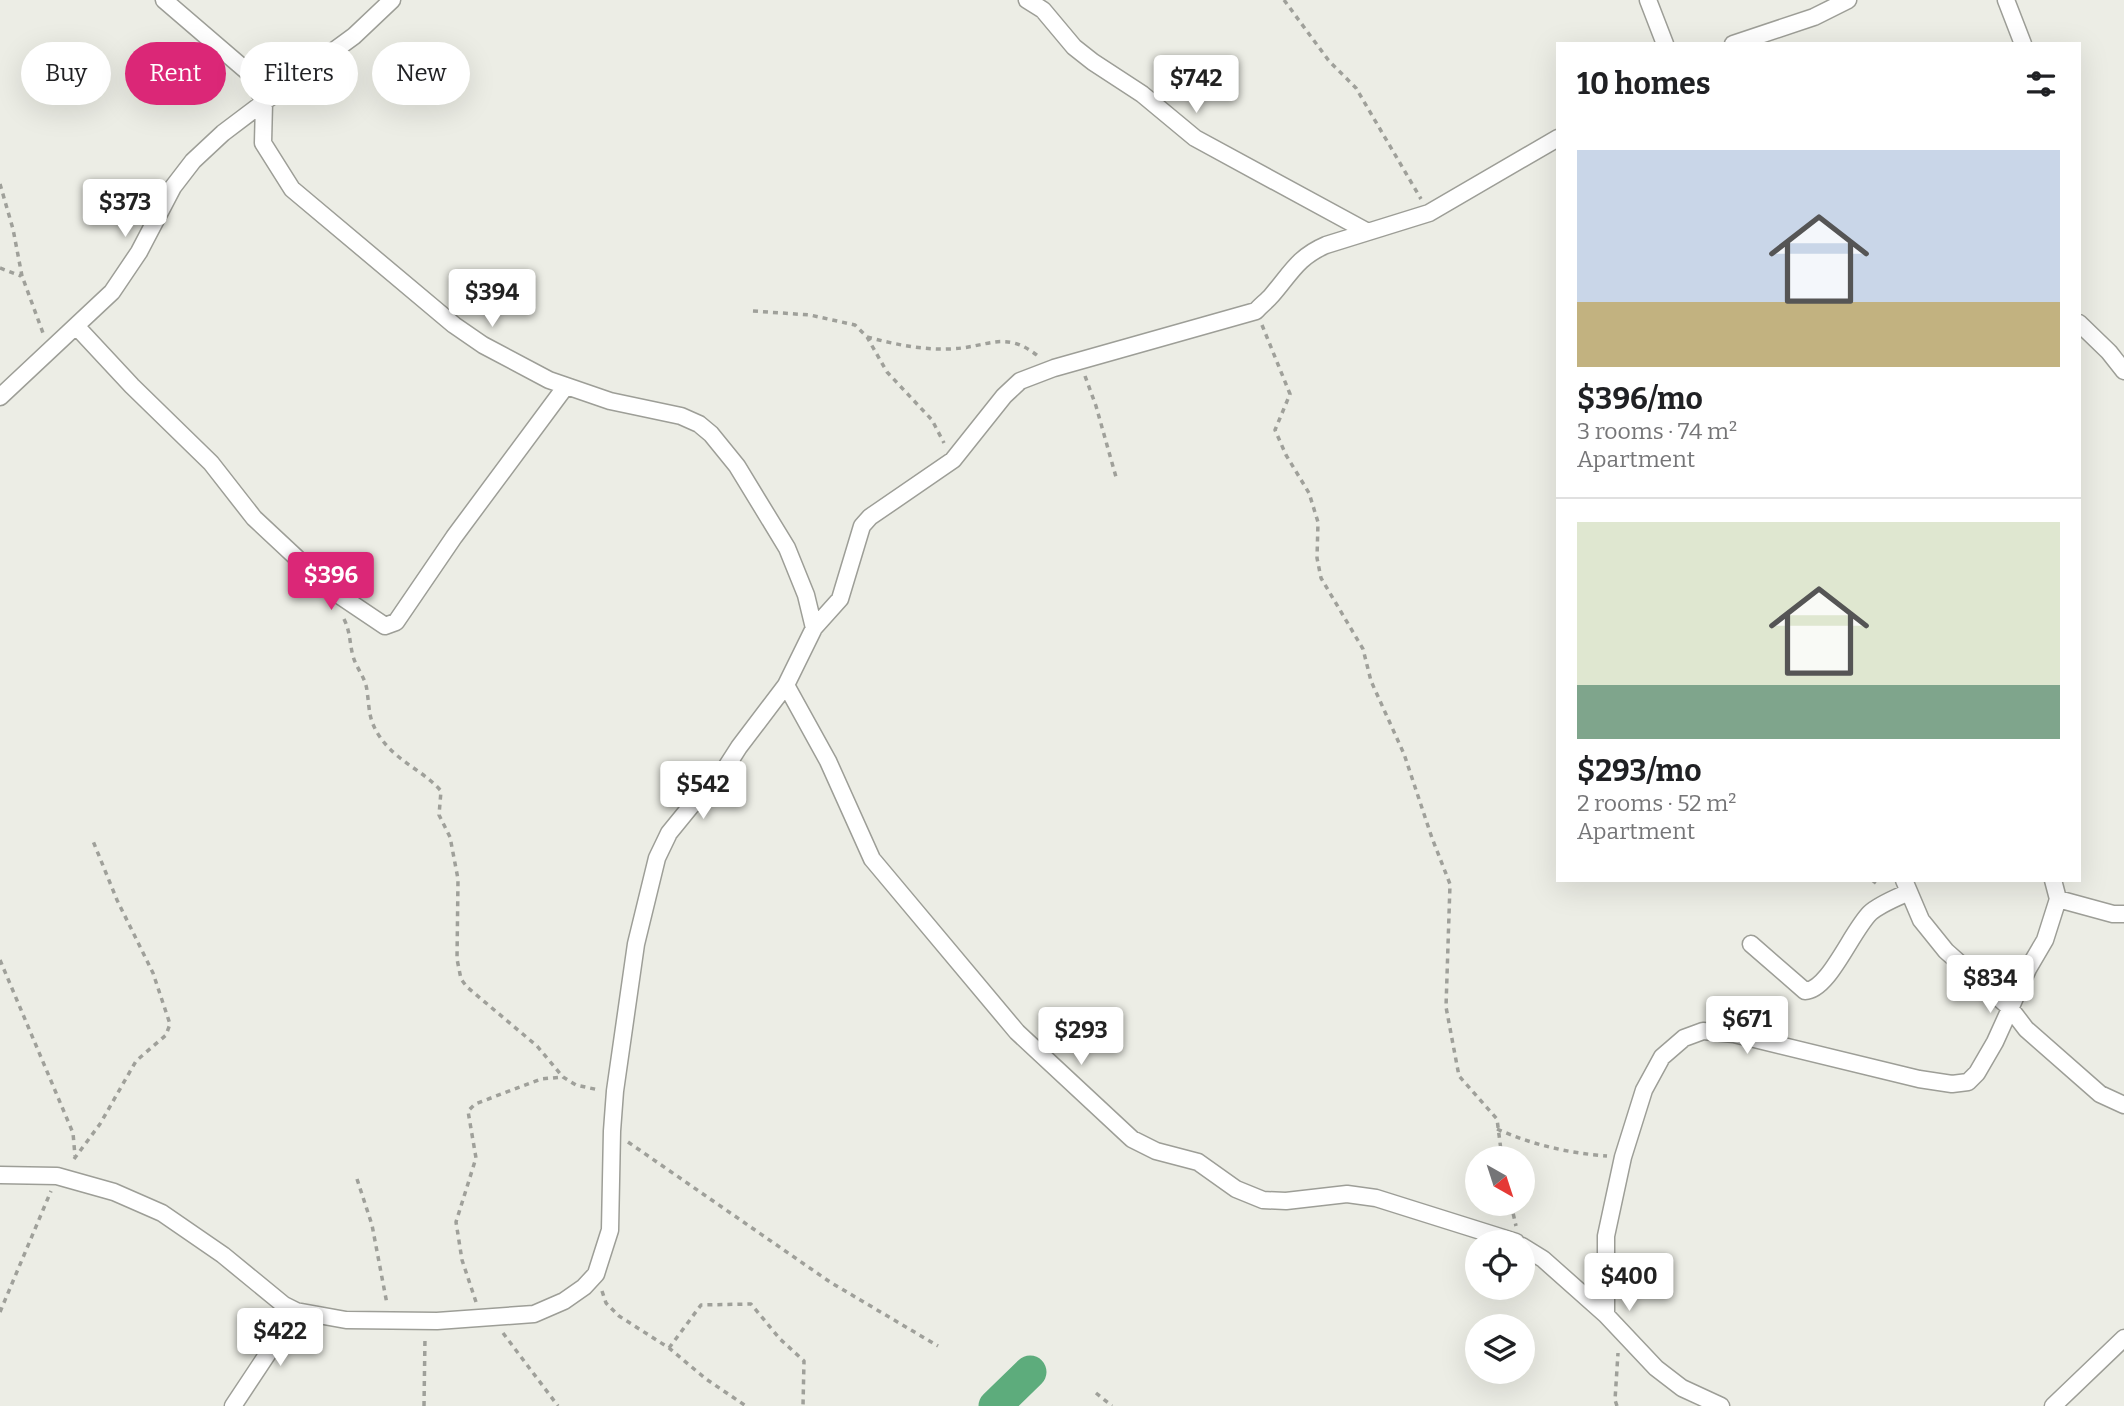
<!DOCTYPE html>
<html lang="en">
<head>
<meta charset="utf-8">
<style>
	:root { --surface:#fff; --page:#f6f6f6; --text:#202124; --muted:#757577; --line:#e0e0e0; --accent:#db2777 }
	body { margin:0; font-family:Bitter,serif; background:var(--page); color:var(--text); height:100vh; display:flex; flex-direction:column; font-size:26px; white-space:nowrap }
	* { box-sizing:border-box; margin:0 }
	p { font-size:23px; color:var(--muted) }
	.icon { flex:none; width:38px; height:38px; fill:none; stroke:currentColor; stroke-width:2; stroke-linecap:round; stroke-linejoin:round }
	.map { position:relative; flex:1; overflow:hidden }
	.sheet { position:absolute; left:1556px; top:42px; width:525px; height:840px; display:flex; flex-direction:column; background:var(--surface); border-radius:0px; box-shadow:0 7px 28px #0002 }
	.sheet>* { flex:none }
	.banner { position:absolute; left:21px; top:42px; width:665px; height:63px; display:flex; gap:14px }
	.needle { width:46px; rotate:141deg }
	.controls { position:absolute; left:1465px; top:1146px; display:grid; gap:14px }
	.controls a { display:grid; place-items:center; width:70px; height:70px; border-radius:50%; background:var(--surface); box-shadow:0 7px 28px #0002; font-size:35px }
	.price { position:absolute; translate:-50% -60px; padding:0 16px; border-radius:7px; background:#fff; color:#222; font-size:23px; line-height:46px; filter:drop-shadow(0 2px 4px #0008) }
	.price::after { content:''; position:absolute; left:50%; top:42px; width:21px; height:16px; margin-left:-10px; background:inherit; clip-path:polygon(0 0,100% 0,50% 100%) }
	.price.on { background:var(--accent); color:#fff }
	ul { padding:0; list-style:none }
	li { display:grid; align-content:center; gap:14px; height:371px; padding:0 21px }
	li+li { border-top:2px solid var(--line) }
	li span { display:grid; place-items:center; height:217px; border-radius:0px; color:#555 }
	li>.icon { margin-inline-start:auto }
	span .icon { width:126px; height:126px; fill:#fffc; stroke-width:1 }
	li b { font-size:30px }
	h2 { display:flex; justify-content:space-between; align-items:center; height:84px; padding:0 21px; font-size:30px }
	.pill { padding:0 24px; border-radius:32px; background:var(--surface); box-shadow:0 7px 28px #0002; font-size:24px; line-height:63px }
	.pill.on { background:var(--accent); color:#fff }
	.map>svg:first-child { display:block }
	.lines { fill:none; stroke-linecap:round; stroke-linejoin:round }
	.river { stroke:#5dac7c; stroke-width:33 }
	.minor-casing { stroke:#9d9e97; stroke-width:19 }
	.path { stroke:#9fa09a; stroke-width:3.5; stroke-dasharray:5 5; stroke-linecap:butt }
	.minor { stroke:#fff; stroke-width:16 }
</style>
</head>
<body>
<div class="map">
<svg width="2124" height="1406" viewBox="0 0 2124 1406">
	<rect width="100%" height="100%" fill="#ecede5"/>
	<g class="lines">
		<path class="river" d="M 995,1406 L 1030,1372"/>
		<g class="minor-casing">
			<path id="minor" d="M 164,0 L 249,73 L 264,102 L 263,143 L 292,189 L 454,325 L 483,345 L 549,380 L 610,401 L 681,416 L 699,424 L 711,434 L 737,466 L 787,548 L 806,595 L 814,628
				M 1027,0 L 1043,10 L 1074,47 L 1093,62 L 1142,94 L 1195,138 L 1368,232
				M 1648,0 L 1665,44
				M 2006,0 L 2023,44
				M 1733,44 L 1814,17 L 1848,0
				M 2079,323 L 2109,352 L 2124,371
				M 77,327 L 132,386 L 211,463 L 254,518 L 330,589 L 385,626 L 396,622 L 454,537 L 566,386
				M 0,397 L 112,292 L 139,252 L 173,187 L 193,161 L 223,133 L 264,102 L 354,36 L 392,0
				M 786,685 L 828,761 L 872,859 L 1017,1032 L 1132,1139 L 1156,1151 L 1198,1162 L 1236,1189 L 1263,1200 L 1286,1201 L 1347,1194 L 1376,1198 L 1516,1242
				M 1904,880 L 1921,920 L 1946,951 L 2010,1008 L 2026,1029 L 2100,1094 L 2124,1105
				M 2058,899 L 2113,914 L 2124,914
				M 1751,944 L 1805,991 C 1829,990 1851,932 1870,913 C 1880,904 1896,898 1909,892
				M 0,1175 L 57,1176 L 114,1192 L 162,1213 L 223,1255 L 284,1305 L 296,1311 L 346,1320 L 437,1321 L 534,1314 L 564,1301 L 584,1287 L 596,1274 L 610,1230 L 612,1131 L 615,1091 L 636,944 L 657,858 L 669,833 L 691,806 L 716,783 L 739,747 L 786,685 L 814,628 L 840,599 L 862,526 L 870,517 L 953,460 L 1004,396 L 1020,381 L 1054,368 L 1256,311 C 1261,305 1267,301 1272,295 C 1291,273 1298,257 1326,245 L 1429,213 L 1558,138
				M 1522,1246 L 1543,1259 L 1606,1315 L 1656,1368 L 1682,1388 L 1721,1406
				M 1606,1315 L 1606,1236 L 1623,1157 L 1644,1090 L 1662,1057 L 1684,1038 L 1703,1031 L 1734,1034 L 1919,1079 L 1952,1084 L 1968,1082 L 1977,1073 L 1995,1042 L 2028,969 L 2045,940 L 2058,899 L 2053,880
				M 233,1406 L 296,1311
				M 2053,1406 L 2124,1338"/>
		</g>
		<path class="path" d="M 1284,0 L 1329,61 L 1356,88 L 1421,199
			M 0,184 L 13,229 L 22,276 L 43,333
			M 0,268 L 21,276
			M 753,311 L 810,315 L 855,325 L 867,337 L 887,372 L 932,420 L 944,443
			M 1262,325 L 1290,394 L 1275,430 L 1286,455 L 1309,493 L 1318,522 L 1317,558 L 1321,578 L 1363,649 L 1371,681 L 1404,754 L 1432,838 L 1450,884 L 1446,1007 L 1459,1076 L 1497,1119 L 1502,1158
			M 867,337 C 894,344 921,350 949,349 C 988,348 1004,329 1038,356
			M 1085,376 L 1096,406 L 1116,477
			M 344,619 C 351,634 349,641 353,656 C 356,668 366,678 367,691 C 370,711 368,719 380,737 C 397,762 423,770 441,791 L 439,815 L 450,837 L 458,879 L 457,959 L 461,979 L 467,987 L 537,1046 L 563,1077 L 576,1085 L 599,1090
			M 1872,880 L 1880,886
			M 0,960 L 73,1133 L 75,1156
			M 1497,1129 C 1533,1145 1568,1153 1607,1156
			M 628,1142 L 830,1282 L 938,1346
			M 74,1159 L 100,1124 L 136,1061 L 166,1035 L 170,1024 L 153,973 L 117,900 L 93,841
			M 357,1179 L 372,1225 L 387,1304
			M 1511,1204 L 1516,1226
			M 602,1291 L 606,1303 L 619,1316 L 669,1348 L 706,1379 L 746,1406
			M 476,1302 L 462,1260 L 456,1222 L 476,1158 L 468,1111 L 475,1104 L 541,1079 L 563,1077
			M 0,1312 L 51,1191
			M 503,1333 L 558,1406
			M 669,1348 L 701,1305 L 751,1304 L 780,1339 L 804,1361 L 803,1406
			M 1096,1393 L 1112,1406
			M 424,1406 L 425,1337
			M 1617,1406 L 1615,1400 L 1618,1353"/>
		<use href="#minor" class="minor"/>
	</g>
</svg>
<div class="controls">
<a><svg class="needle" viewBox="-14 -14 28 28"><path d="M0-13l5 13h-10z" fill="#e53935"/><path d="M0 13l5-13h-10z" fill="#757577"/></svg></a>
<a><svg class="icon" aria-label="locate" viewBox="0 0 24 24"><circle cx="12" cy="12" r="6"/><path d="M12 2v4M12 18v4M2 12h4M18 12h4"/></svg></a>
<a><svg class="icon" aria-label="layers" viewBox="0 0 24 24"><path d="M12 4l9 5-9 5-9-5zM3 14l9 5 9-5"/></svg></a>
</div>
<b class="price" style="left:1196px;top:115px">$742</b>
<b class="price" style="left:125px;top:239px">$373</b>
<b class="price" style="left:492px;top:329px">$394</b>
<b class="price on" style="left:331px;top:612px">$396</b>
<b class="price" style="left:703px;top:821px">$542</b>
<b class="price" style="left:1990px;top:1015px">$834</b>
<b class="price" style="left:1747px;top:1056px">$671</b>
<b class="price" style="left:1081px;top:1067px">$293</b>
<b class="price" style="left:1629px;top:1313px">$400</b>
<b class="price" style="left:280px;top:1368px">$422</b>
<div class="banner">
<a class="pill">Buy</a>
<a class="pill on">Rent</a>
<a class="pill">Filters</a>
<a class="pill">New</a>
</div>
<section class="sheet">
<h2>10 homes<svg class="icon" aria-label="filters" viewBox="0 0 24 24"><path d="M4 7h16M4 17h16"/><circle cx="9" cy="7" r="2"/><circle cx="15" cy="17" r="2"/></svg></h2>
<ul>
<li><span style="background:linear-gradient(#c9d6e8 70%,#c2b280 0)"><svg class="icon" aria-label="home" viewBox="0 0 24 24"><path d="M3 11l9-7 9 7M6 9v11h12V9"/></svg></span><div><b>$396/mo</b><p>3 rooms · 74 m²</p><p>Apartment</p></div></li>
<li><span style="background:linear-gradient(#dfe7d0 75%,#7fa58c 0)"><svg class="icon" aria-label="home" viewBox="0 0 24 24"><path d="M3 11l9-7 9 7M6 9v11h12V9"/></svg></span><div><b>$293/mo</b><p>2 rooms · 52 m²</p><p>Apartment</p></div></li>
</ul>
</section>
</div>
</body>
</html>
